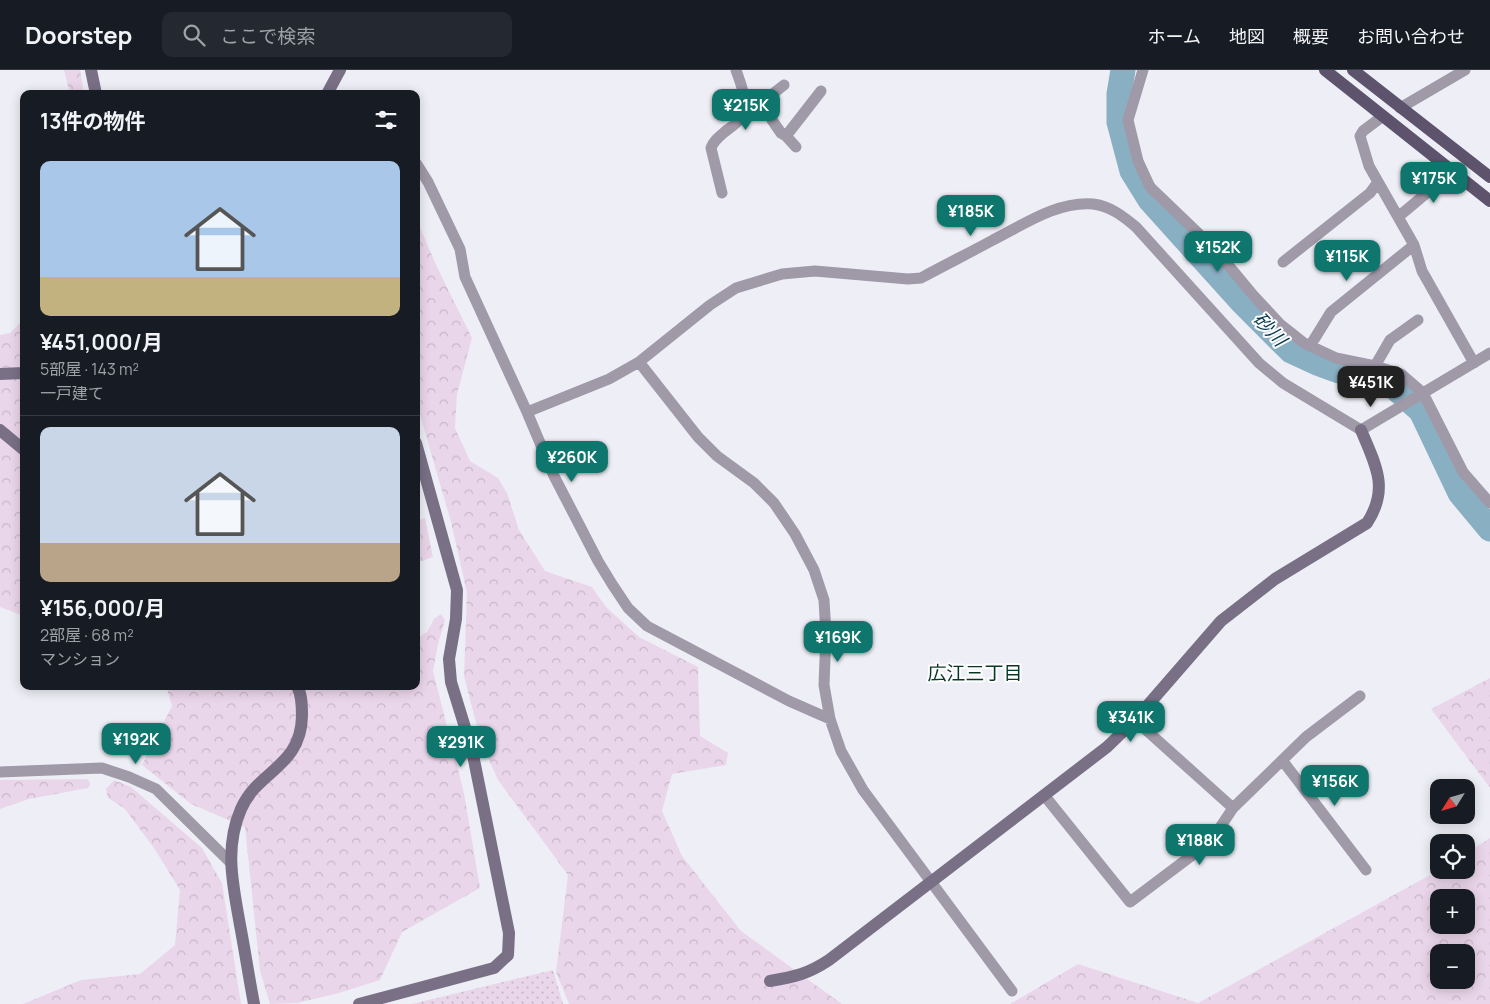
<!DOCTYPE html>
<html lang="ja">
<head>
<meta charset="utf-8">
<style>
	:root { --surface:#171b24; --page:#242831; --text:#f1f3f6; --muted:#9ea1a6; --line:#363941; --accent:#0f766e }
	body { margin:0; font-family:Manrope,"Noto Sans JP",sans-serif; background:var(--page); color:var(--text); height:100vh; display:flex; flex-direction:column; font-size:19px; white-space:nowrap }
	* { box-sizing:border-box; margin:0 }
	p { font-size:16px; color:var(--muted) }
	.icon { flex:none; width:28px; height:28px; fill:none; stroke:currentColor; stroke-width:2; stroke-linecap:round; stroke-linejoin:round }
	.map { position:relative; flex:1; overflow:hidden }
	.sheet { position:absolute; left:20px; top:20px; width:400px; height:600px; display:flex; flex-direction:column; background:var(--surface); border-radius:10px; box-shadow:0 2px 12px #0003 }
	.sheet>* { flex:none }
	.needle { width:32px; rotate:233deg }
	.controls { position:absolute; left:1430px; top:709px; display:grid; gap:10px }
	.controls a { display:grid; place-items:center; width:45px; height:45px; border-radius:10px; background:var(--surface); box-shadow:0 2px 12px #0003; font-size:25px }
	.price { position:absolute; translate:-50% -42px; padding:0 11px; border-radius:10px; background:var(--accent); color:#fff; font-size:16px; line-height:32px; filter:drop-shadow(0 1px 2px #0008) }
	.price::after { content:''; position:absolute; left:50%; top:30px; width:15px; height:11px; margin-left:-8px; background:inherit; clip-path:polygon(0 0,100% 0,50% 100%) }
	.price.selected { background:#222; color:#fff }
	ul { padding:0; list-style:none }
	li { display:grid; align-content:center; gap:10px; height:265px; padding:0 20px }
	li+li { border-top:1px solid var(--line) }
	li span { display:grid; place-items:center; height:155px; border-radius:10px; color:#555 }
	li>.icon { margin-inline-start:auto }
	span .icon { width:90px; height:90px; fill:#fffc; stroke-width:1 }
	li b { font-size:21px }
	h2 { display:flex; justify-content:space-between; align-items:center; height:60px; padding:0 20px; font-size:21px }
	header { display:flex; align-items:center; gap:30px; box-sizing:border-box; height:70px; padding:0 25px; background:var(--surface); border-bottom:1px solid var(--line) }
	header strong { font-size:24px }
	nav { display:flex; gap:28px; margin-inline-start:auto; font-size:18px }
	.search { width:350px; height:45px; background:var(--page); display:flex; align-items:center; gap:12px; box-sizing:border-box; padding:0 18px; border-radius:10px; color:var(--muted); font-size:19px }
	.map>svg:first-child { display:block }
	.green { fill:url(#green-dots) }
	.forest { fill:url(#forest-crowns); fill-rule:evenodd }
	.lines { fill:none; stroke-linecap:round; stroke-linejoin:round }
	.river { stroke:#89afc3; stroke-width:25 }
	.street { stroke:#9f99a8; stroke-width:11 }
	.secondary { stroke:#797086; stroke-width:12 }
	.primary { stroke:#5d536d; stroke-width:12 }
	.labels { text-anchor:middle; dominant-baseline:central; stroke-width:4; stroke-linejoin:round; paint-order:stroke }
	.water-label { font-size:19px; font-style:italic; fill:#053a50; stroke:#fdfdfe }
	.neighbourhood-label { font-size:19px; fill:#063624; stroke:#fdfdfe }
</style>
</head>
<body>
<header>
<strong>Doorstep</strong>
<div class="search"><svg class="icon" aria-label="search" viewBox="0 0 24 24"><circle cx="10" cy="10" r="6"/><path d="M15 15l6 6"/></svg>ここで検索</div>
<nav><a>ホーム</a><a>地図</a><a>概要</a><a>お問い合わせ</a></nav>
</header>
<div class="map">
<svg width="1490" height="934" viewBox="0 0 1490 934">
	<defs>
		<pattern id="green-dots" width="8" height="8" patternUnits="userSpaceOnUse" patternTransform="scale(1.25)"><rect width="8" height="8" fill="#ead6ea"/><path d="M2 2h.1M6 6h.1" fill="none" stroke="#c8b7c8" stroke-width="1.8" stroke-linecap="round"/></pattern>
		<pattern id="forest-crowns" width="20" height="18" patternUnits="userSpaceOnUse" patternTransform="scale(1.25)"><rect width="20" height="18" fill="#ead6ea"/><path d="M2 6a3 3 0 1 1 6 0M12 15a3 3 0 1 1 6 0" fill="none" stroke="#c8b7c8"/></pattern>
	</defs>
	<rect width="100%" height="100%" fill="#eeeff6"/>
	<path class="green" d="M 553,900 L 563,934 L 412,934 Z"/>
	<path class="forest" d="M 64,0 L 80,0 L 84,24 L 70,24 Z
		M 416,148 L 437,197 L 472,268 L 457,324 L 455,358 L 470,391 L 498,408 L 507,423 L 519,460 L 545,501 L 592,517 L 606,537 L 639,567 L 698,597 L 700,666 L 728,683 L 726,695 L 672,704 L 662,741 L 682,786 L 741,861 L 842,934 L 569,934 L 556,902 L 568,805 L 498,710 L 481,672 L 464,606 L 467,523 L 451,452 L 416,331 Z
		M 24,249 L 24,546 L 0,537 L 0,265 L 10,263 Z
		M 425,448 L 433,487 L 416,493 L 416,451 Z
		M 441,544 L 445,550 L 438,574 L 433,601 L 464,723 L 480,818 L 402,862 L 380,910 L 339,923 L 297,933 L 270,934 L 260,901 L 245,757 L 191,734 L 142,695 L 172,636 L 166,616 L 416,616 L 416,569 L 427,562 L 434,549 Z
		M 1490,608 L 1490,718 L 1431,639 Z
		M 88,709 L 90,714 L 88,718 L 29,729 L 0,739 L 0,710 Z
		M 114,710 L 131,717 L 202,778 L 222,813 L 241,934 L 23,934 L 81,910 L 140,904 L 175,875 L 180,820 L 154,778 L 124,738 L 108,728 L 106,719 Z
		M 1490,768 L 1490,934 L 1010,934 L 1078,894 L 1198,933 L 1439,800 L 1466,800 L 1466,783 ZM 1439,828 L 1466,828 L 1466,855 L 1439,855 ZM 1439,882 L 1466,882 L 1466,910 L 1439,910 Z"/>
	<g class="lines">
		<path class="river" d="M 1123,0 L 1119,24 L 1119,52 L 1132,101 L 1150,130 L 1242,232 L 1291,281 L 1317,293 L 1339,301 L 1378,308 L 1395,318 L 1421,341 L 1460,423 L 1490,459"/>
		<path class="street" d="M 1143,0 L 1128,50 L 1138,91 L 1150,117 L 1198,163 L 1229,196 L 1253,225 L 1280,254 L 1304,273 L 1336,288 L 1375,296 L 1401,304 L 1423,323 L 1463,402 L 1490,433
			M 784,15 L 770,26 L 766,34 L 772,50 L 781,63 L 786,66 L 796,77
			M 1400,38 L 1465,0
			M 1383,46 L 1363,61 L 1360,66 L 1369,96 L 1414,175 L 1422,201 L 1474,293
			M 786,66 L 821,21
			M 416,93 L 428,112 L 460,179 L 465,207 L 527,342 L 554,406 L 598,491 L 612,514 L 628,538 L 647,556 L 789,631 L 830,649
			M 722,123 L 711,78 C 714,70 720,66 727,60 C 731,57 736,54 739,50 C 751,36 741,15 736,0
			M 1398,147 L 1453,101
			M 1283,192 L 1370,123 L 1378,112
			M 1310,276 L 1331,242 L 1414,175
			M 639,292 L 698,367 L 717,386 L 754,413 L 774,433 L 795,464 L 814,500 L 824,530 L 826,564 L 824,615 L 830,649 L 841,681 L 863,720 L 1012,921
			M 1375,296 L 1390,270 L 1418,250
			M 527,342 L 609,309 L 639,292 L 710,235 L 736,218 L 782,204 L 815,201 L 908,209 L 921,208 C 945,195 969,183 993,170 C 1023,155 1057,131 1093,134 C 1110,136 1123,146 1136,157 L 1259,293 L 1283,313 L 1361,360 L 1490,283
			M 1135,650 L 1233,738
			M 1282,690 L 1366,800
			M 0,702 L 102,698 L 129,707 L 156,719 L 231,793
			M 1044,725 L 1130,832 L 1211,771 L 1233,738 L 1306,667 L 1360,626"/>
		<path class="secondary" d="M 91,0 L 96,24
			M 327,24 L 340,0
			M 0,304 L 24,303
			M 0,360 L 24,380
			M 770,911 C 794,907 808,904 829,890 L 1107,677 L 1135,650 L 1221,551 L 1275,509 L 1367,453 C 1390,418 1375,394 1361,360
			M 254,934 C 249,908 245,881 240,855 C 233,815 224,778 241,739 C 258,700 301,697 302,646 C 302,636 302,625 297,616
			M 359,934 L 494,898 L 508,885 L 509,863 L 472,680 L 451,612 L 449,589 L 456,549 L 457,520 L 416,373"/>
		<path class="primary" d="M 1325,0 L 1490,131
			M 1353,0 L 1490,107"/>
	</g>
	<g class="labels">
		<g class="water-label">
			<text transform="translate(1270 259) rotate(47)">砂川</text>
		</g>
		<g class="neighbourhood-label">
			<text x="975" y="603">広江三丁目</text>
		</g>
	</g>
</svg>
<div class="controls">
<a><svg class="needle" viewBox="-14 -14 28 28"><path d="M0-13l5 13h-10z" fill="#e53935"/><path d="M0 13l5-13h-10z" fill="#9ea1a6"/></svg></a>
<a><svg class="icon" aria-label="locate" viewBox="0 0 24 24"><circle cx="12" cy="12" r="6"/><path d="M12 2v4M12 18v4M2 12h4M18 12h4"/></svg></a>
<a>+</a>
<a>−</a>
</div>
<b class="price" style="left:746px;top:61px">¥215K</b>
<b class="price" style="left:1434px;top:134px">¥175K</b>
<b class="price" style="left:971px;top:167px">¥185K</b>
<b class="price" style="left:1218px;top:203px">¥152K</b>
<b class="price" style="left:1347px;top:212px">¥115K</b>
<b class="price selected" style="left:1371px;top:338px">¥451K</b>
<b class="price" style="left:572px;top:413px">¥260K</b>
<b class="price" style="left:838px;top:593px">¥169K</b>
<b class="price" style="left:1131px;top:673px">¥341K</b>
<b class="price" style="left:136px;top:695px">¥192K</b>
<b class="price" style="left:461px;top:698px">¥291K</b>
<b class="price" style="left:1335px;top:737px">¥156K</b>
<b class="price" style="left:1200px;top:796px">¥188K</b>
<section class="sheet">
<h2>13件の物件<svg class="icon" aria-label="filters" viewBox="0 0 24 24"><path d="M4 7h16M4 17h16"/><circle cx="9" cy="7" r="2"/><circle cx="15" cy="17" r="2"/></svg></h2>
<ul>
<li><span style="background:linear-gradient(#a9c7e8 75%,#c2b280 0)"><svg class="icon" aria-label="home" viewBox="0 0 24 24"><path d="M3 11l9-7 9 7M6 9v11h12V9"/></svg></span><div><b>¥451,000/月</b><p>5部屋 · 143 m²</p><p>一戸建て</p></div></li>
<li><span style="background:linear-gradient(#c9d6e8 75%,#b9a48a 0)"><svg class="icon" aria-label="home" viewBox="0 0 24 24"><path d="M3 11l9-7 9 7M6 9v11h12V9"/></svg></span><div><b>¥156,000/月</b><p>2部屋 · 68 m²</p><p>マンション</p></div></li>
</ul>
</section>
</div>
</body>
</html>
